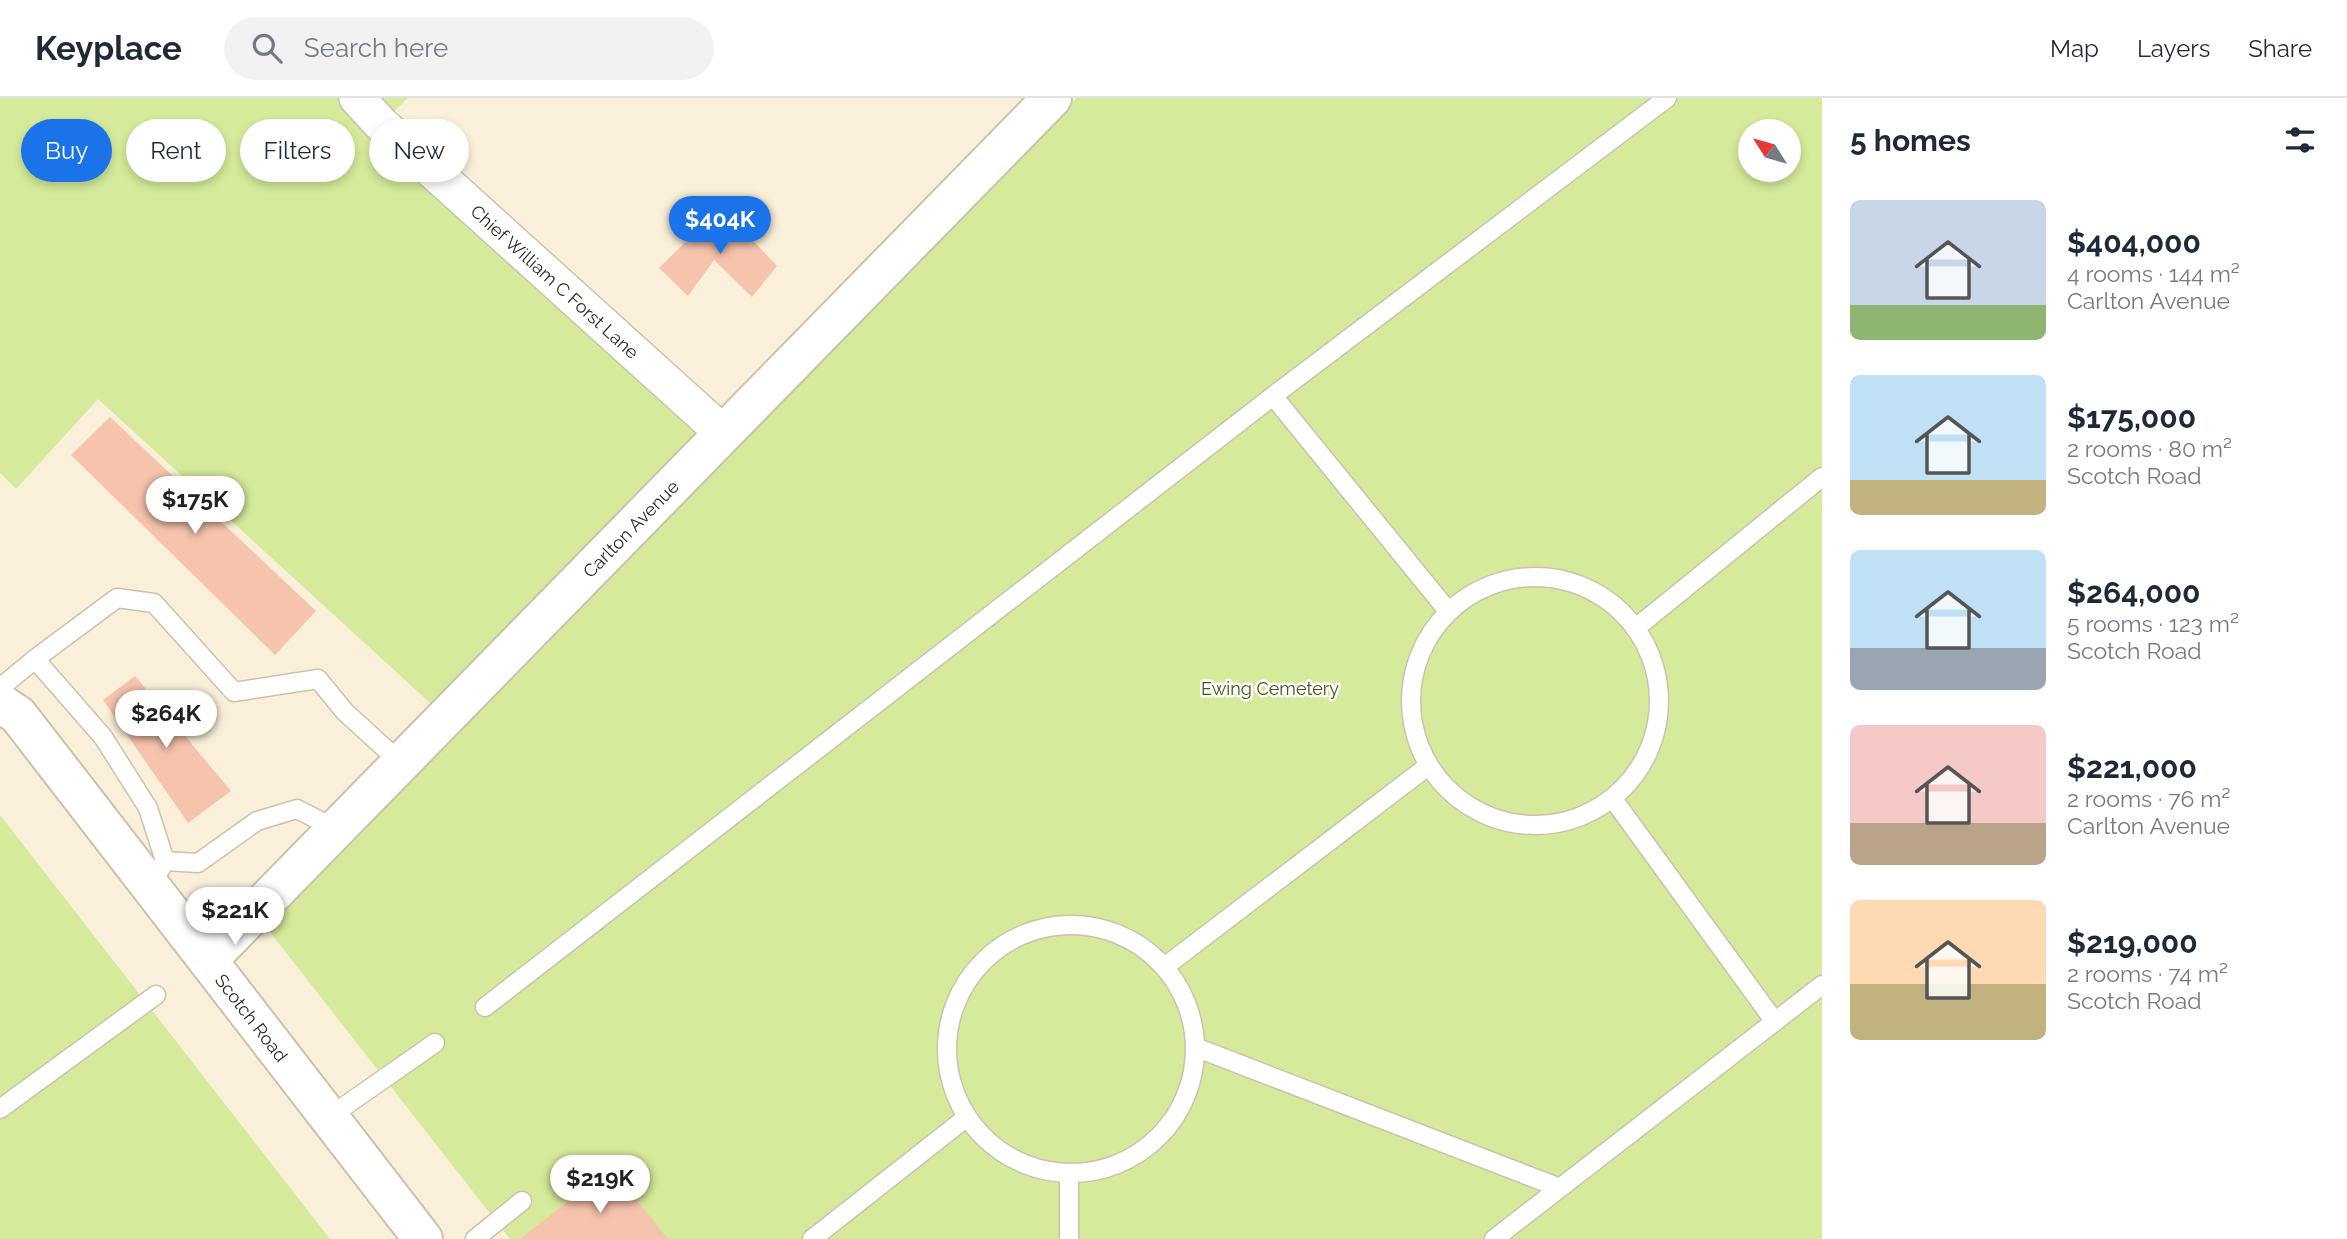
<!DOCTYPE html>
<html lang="en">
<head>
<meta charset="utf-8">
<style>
	:root { --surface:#fff; --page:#f2f2f3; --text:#1f2937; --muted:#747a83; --line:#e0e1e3; --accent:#1a73e8 }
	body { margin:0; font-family:Raleway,sans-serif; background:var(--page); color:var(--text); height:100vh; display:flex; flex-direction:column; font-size:26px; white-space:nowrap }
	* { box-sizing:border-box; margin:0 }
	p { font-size:23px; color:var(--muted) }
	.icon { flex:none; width:38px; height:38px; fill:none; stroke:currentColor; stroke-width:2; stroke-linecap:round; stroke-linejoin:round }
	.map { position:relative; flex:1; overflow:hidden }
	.drawer { display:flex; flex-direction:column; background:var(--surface); width:525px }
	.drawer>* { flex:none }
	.top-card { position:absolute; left:21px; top:21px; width:665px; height:63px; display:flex; gap:14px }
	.needle { width:46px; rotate:307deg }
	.buttons { position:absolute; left:1738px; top:21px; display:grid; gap:14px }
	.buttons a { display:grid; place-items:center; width:63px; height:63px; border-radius:50%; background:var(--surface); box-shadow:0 4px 10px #0003; font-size:35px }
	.price { position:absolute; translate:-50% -60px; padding:0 16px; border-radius:24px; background:#fff; color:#222; font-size:23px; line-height:46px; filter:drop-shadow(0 2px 4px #0008) }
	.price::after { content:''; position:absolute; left:50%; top:42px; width:21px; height:16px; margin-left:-10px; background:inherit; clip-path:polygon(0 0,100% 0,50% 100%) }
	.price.current { background:var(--accent); color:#fff }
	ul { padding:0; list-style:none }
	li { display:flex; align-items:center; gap:21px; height:175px; padding:0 28px }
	li span { display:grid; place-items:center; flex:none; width:196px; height:140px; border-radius:10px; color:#555 }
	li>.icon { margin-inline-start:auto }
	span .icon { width:84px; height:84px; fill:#fffc; stroke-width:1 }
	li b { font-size:30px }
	h2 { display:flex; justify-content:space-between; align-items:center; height:84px; padding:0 28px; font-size:30px }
	.pill { padding:0 24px; border-radius:32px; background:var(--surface); box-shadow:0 4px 10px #0003; font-size:24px; line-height:63px }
	.pill.current { background:var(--accent); color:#fff }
	header { display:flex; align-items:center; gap:42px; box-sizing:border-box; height:98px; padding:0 35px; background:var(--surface); border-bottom:2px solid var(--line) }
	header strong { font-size:33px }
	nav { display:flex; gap:38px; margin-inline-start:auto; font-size:24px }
	.search { width:490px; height:63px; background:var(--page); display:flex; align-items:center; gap:18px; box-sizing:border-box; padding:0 24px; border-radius:38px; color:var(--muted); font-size:26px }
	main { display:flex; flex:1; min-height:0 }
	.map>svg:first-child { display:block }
	.green { fill:#d5ea9a; fill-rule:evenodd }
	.building { fill:#f6c3ad }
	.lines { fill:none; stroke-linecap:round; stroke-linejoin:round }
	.lane-casing { stroke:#ccc2ac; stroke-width:21 }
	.street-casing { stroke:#ccc2ac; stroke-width:38 }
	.secondary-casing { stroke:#ccc2ac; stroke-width:42 }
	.lane { stroke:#fff; stroke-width:18 }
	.street { stroke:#fff; stroke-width:35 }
	.secondary { stroke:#fff; stroke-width:38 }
	.labels { text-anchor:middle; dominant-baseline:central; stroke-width:5; stroke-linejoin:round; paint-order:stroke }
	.street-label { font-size:18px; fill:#2c2920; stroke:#fefefe }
	.park-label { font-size:18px; fill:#485519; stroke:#fefefe }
</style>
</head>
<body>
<header>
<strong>Keyplace</strong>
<div class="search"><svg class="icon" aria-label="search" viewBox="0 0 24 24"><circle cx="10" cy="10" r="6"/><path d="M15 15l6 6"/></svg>Search here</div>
<nav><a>Map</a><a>Layers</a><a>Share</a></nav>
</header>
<main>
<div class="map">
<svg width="1822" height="1141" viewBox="0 0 1822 1141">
	<rect width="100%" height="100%" fill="#faf0da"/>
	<path class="green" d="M 0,0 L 408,0 L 382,25 L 732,343 L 975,106 L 1076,0 L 1822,0 L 1822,1141 L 510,1141 L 259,820 L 452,625 L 98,301 L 16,391 L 0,375 ZM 1750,33 L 1788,33 L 1788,72 L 1750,72 Z
		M 0,717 L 330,1141 L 0,1141 Z"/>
	<path class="building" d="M 721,109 L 777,168 L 752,199 L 714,162 L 688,198 L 659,170 Z
		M 110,319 L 316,513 L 275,557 L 71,357 Z
		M 135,578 L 231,693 L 188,725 L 103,602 Z
		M 611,1070 L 668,1141 L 520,1141 Z"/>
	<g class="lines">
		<g class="lane-casing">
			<path id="lane" d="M 1273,298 L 1448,513
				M1411 603a124 124 0 1 1 248 0a124 124 0 1 1-248 0Z
				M 1637,529 L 1822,379
				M 35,561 L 117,500 L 154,505 L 234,594 L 318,581 L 345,614 L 401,665
				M 0,590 L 35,561 L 103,639 L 148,710 L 165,763 L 150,788
				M 1613,701 L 1775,924
				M 165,763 L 198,765 L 257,723 L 297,711 L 336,731
				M947 951a124 124 0 1 1 248 0a124 124 0 1 1-248 0Z
				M 1167,867 L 1428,668
				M 485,909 L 1273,298 L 1667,0
				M 1195,949 L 1560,1090
				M 0,1011 L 156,897
				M 329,1019 L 435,945
				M 475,1141 L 522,1103
				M 812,1141 L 967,1019
				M 1069,1141 L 1069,1077
				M 1494,1141 L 1822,887"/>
		</g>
		<g class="street-casing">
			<g id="street">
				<path id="s1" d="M 357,0 L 381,26 L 723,335"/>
			</g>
		</g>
		<g class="secondary-casing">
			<g id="secondary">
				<path id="s2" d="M 0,605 L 18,617 L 423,1141"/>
				<path id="s3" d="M 208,862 L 1052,0"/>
			</g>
		</g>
		<use href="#lane" class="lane"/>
		<use href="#street" class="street"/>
		<use href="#secondary" class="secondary"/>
	</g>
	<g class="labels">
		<g class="street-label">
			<text stroke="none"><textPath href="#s1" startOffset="270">Chief William C Forst Lane</textPath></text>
			<text stroke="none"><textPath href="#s3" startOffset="604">Carlton Avenue</textPath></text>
			<text stroke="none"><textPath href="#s2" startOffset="404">Scotch Road</textPath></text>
		</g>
		<g class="park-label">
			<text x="1270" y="590">Ewing Cemetery</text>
		</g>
	</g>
</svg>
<div class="buttons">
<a><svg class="needle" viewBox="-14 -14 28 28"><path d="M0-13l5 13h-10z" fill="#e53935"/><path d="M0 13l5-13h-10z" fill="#747a83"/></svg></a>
</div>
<b class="price current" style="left:720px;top:158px">$404K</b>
<b class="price" style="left:195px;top:438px">$175K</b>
<b class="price" style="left:166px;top:652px">$264K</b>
<b class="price" style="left:235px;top:849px">$221K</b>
<b class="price" style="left:600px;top:1117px">$219K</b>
<div class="top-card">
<a class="pill current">Buy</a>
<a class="pill">Rent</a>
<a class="pill">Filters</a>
<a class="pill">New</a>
</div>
</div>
<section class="drawer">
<h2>5 homes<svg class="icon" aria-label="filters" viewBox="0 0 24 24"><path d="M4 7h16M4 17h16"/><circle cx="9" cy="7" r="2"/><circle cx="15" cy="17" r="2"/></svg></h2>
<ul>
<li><span style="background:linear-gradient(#c9d6e8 75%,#8fb573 0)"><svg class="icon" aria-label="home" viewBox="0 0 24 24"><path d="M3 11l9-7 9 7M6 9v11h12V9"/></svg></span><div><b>$404,000</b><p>4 rooms · 144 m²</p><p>Carlton Avenue</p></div></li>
<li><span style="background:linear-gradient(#bfe0f5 75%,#c2b280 0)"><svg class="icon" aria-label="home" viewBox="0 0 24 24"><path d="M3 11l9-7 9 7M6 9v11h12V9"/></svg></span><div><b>$175,000</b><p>2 rooms · 80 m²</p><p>Scotch Road</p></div></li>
<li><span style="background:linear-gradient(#bfe0f5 70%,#9aa5b1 0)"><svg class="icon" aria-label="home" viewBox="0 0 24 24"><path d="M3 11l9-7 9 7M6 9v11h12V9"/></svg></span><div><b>$264,000</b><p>5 rooms · 123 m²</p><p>Scotch Road</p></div></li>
<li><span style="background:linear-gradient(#f6c9c9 70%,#b9a48a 0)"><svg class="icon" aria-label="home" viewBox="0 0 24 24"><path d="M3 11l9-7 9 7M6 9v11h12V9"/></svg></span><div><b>$221,000</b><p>2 rooms · 76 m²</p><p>Carlton Avenue</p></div></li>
<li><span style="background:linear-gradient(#ffd9b3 60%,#c2b280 0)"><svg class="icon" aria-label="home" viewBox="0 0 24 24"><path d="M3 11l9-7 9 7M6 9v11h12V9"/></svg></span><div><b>$219,000</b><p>2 rooms · 74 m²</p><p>Scotch Road</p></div></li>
</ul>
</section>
</main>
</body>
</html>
